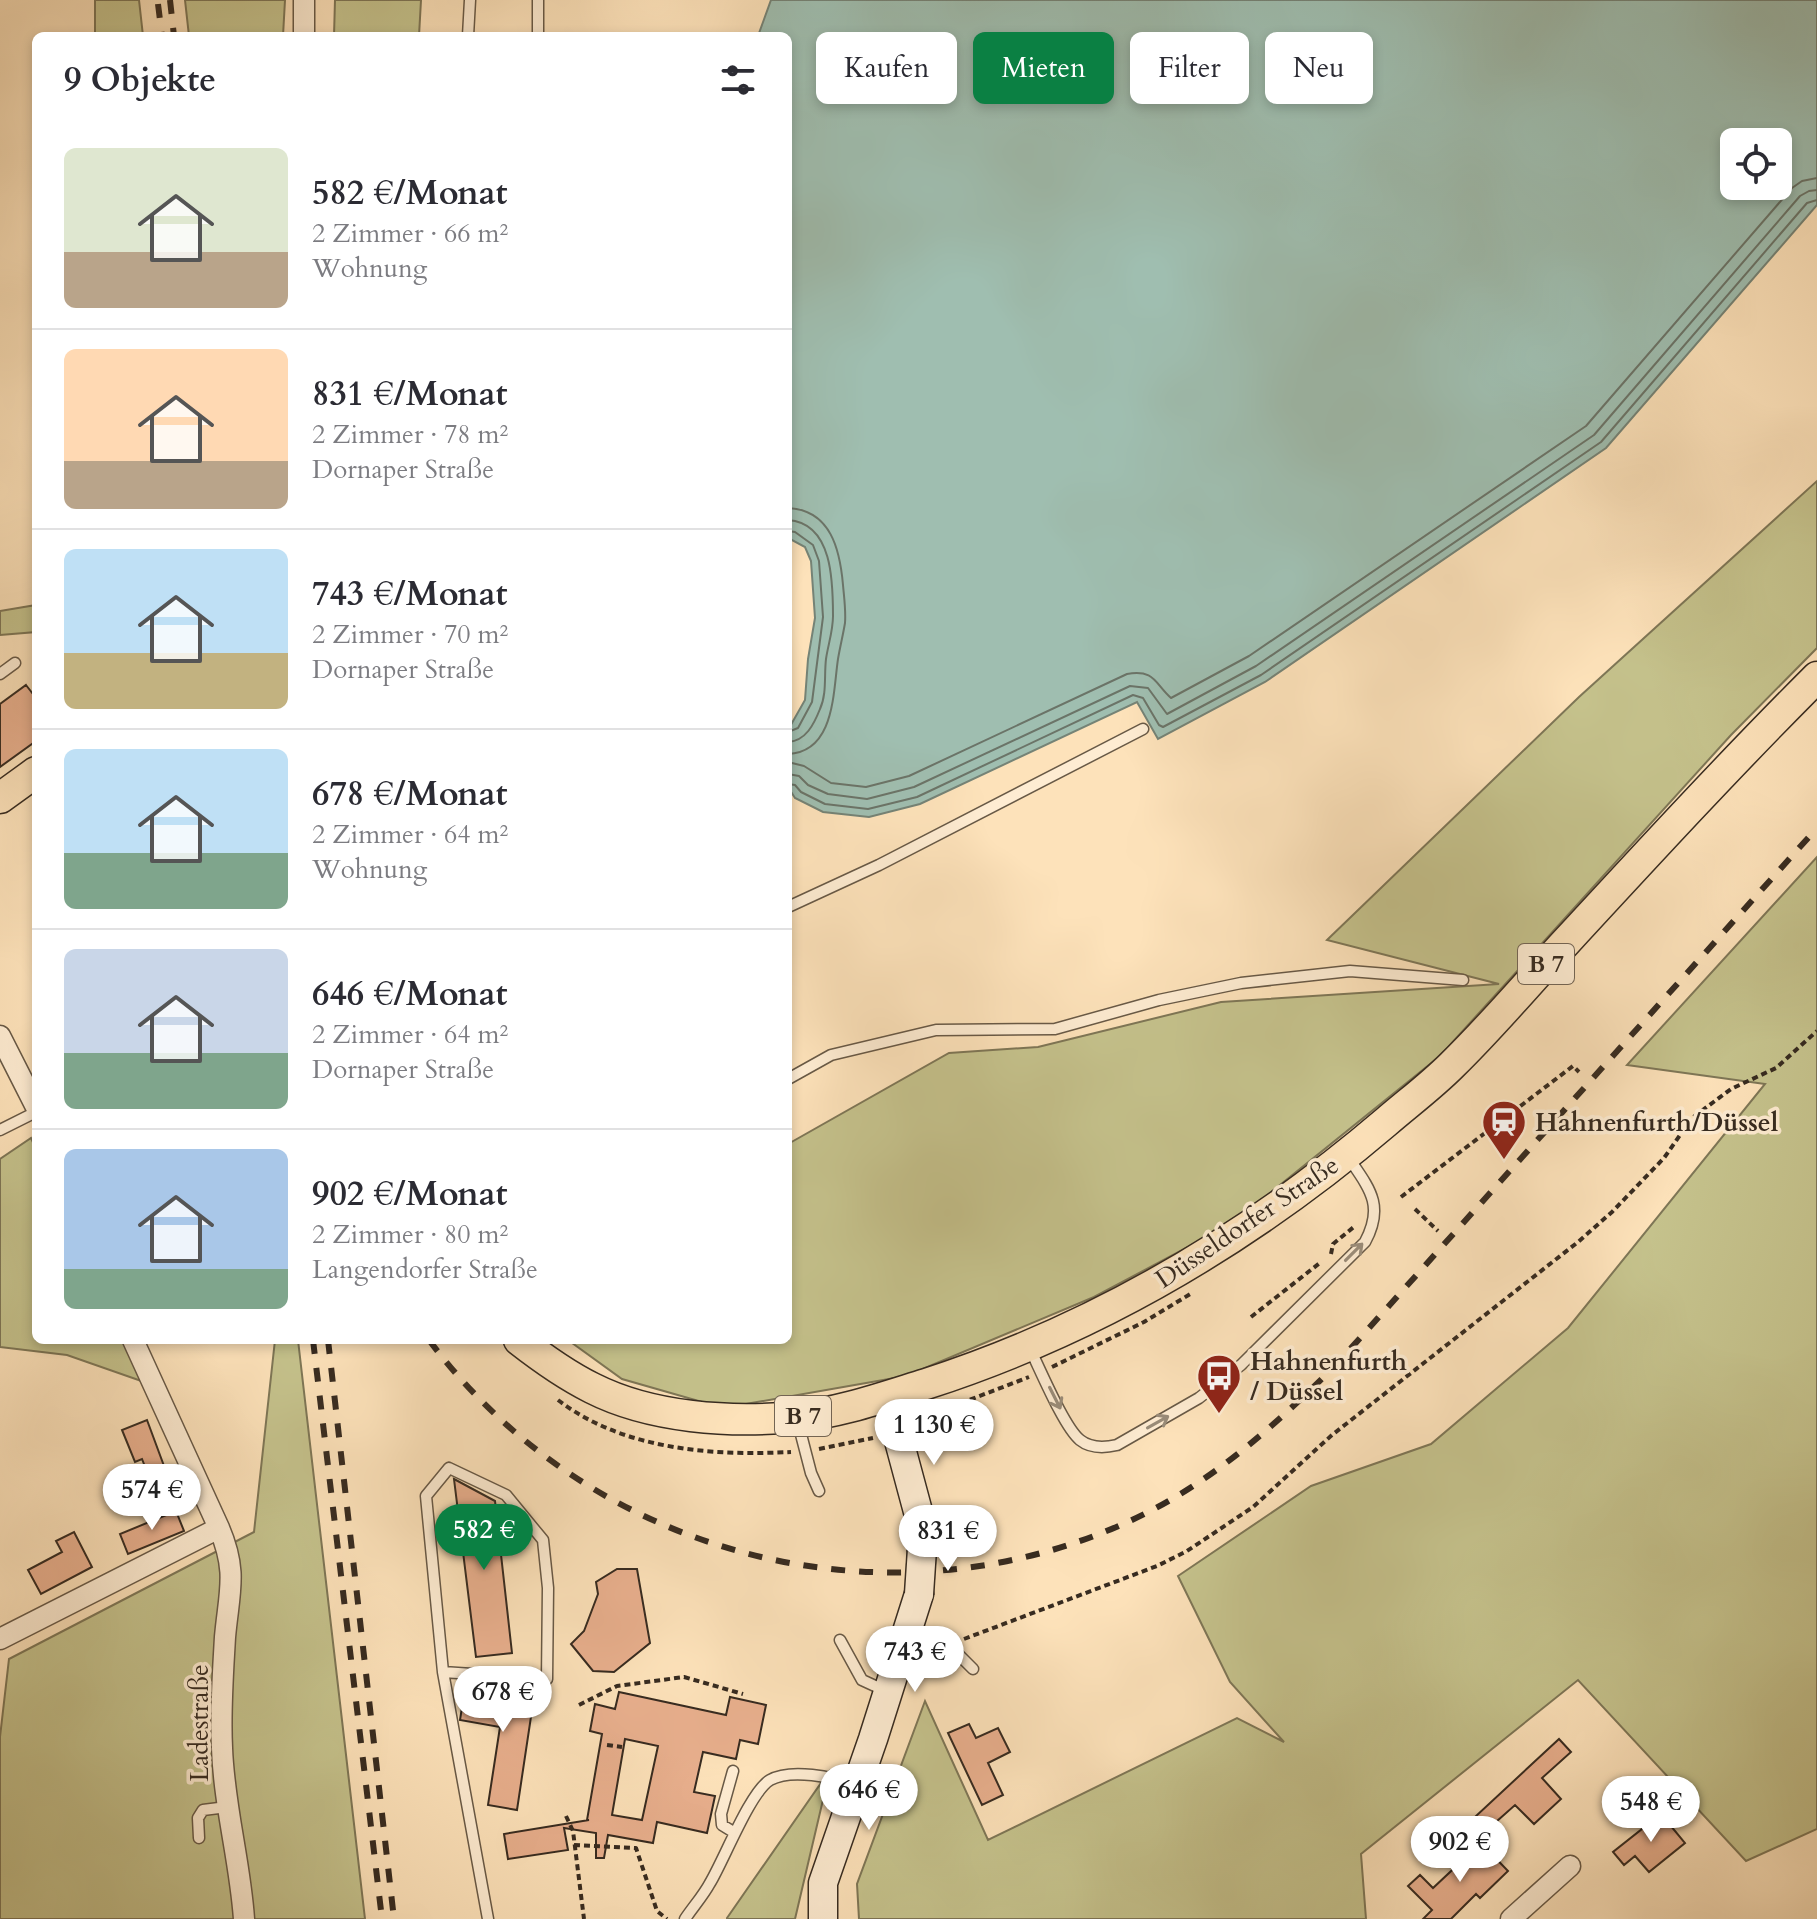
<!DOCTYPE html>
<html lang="de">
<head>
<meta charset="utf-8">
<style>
	:root { --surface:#fff; --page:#f7f7f7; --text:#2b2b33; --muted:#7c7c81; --line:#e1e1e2; --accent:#0b8043 }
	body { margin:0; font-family:Cardo,serif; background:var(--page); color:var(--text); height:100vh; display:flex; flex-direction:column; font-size:30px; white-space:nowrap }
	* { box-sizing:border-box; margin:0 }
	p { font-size:26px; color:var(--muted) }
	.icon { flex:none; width:44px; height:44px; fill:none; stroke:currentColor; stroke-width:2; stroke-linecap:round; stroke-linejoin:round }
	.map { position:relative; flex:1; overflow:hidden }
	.side { position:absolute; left:32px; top:32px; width:760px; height:1312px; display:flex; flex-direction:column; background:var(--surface); border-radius:12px; box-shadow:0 4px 12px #0003 }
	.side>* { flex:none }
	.banner { position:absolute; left:816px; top:32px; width:760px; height:72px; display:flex; gap:16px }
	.tools { position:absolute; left:1720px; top:128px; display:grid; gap:16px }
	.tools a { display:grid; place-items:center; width:72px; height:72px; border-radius:12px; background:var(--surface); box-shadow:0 4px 12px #0003; font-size:40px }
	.price { position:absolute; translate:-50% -68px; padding:0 18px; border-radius:28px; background:#fff; color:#222; font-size:26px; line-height:52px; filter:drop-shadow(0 2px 4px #0008) }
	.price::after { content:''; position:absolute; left:50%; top:48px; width:24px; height:18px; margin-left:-12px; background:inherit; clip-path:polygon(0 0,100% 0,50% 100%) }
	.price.selected { background:var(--accent); color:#fff }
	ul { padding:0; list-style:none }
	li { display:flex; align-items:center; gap:24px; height:200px; padding:0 32px }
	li+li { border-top:2px solid var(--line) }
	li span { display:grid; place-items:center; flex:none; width:224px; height:160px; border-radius:12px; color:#555 }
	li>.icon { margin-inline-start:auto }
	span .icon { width:96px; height:96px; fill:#fffc; stroke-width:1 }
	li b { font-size:34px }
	h2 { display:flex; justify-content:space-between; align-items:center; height:96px; padding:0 32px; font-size:34px }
	.tag { padding:0 28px; border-radius:12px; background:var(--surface); box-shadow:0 4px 12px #0003; font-size:28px; line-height:72px }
	.tag.selected { background:var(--accent); color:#fff }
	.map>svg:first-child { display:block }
	.green { fill:#c5c28c; stroke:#7e7656; stroke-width:2 }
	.water { fill:#9fbeb0; stroke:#758376; stroke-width:2; fill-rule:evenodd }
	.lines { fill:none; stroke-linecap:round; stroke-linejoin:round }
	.shore { stroke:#6b7468; stroke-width:2 }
	.building { fill:#e8af8d; stroke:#372b20; stroke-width:2; fill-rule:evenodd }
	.service-casing { stroke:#685946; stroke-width:13 }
	.minor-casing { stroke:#685946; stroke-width:23 }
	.secondary-casing { stroke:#372b20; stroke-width:31 }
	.primary-casing { stroke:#372b20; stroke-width:33 }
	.path { stroke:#372b20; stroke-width:4; stroke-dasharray:6 4; stroke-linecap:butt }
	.service { stroke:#feecd2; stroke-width:10 }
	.minor { stroke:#feecd2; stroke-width:20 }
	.secondary { stroke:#feecd2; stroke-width:28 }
	.primary { stroke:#fde2ba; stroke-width:30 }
	.rail { stroke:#372b20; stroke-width:6; stroke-dasharray:14 14; stroke-linecap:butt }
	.secondary-bridge-casing { stroke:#372b20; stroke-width:31; stroke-linecap:butt }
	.secondary-bridge { stroke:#feecd2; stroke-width:28 }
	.oneway { stroke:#9a8c79 }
	.labels { text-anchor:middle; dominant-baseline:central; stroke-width:7; stroke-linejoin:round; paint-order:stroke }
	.shield { fill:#feecd2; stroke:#736555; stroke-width:2 }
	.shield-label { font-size:24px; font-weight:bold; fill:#372b20 }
	.poi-label { font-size:26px; font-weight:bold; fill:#372b20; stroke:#feecd2; text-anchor:start }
	.street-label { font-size:26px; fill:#372b20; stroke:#feecd2 }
</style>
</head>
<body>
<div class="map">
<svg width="1817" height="1919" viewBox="0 0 1817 1919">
	<rect width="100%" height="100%" fill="#fde2ba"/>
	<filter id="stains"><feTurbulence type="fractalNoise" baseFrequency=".0025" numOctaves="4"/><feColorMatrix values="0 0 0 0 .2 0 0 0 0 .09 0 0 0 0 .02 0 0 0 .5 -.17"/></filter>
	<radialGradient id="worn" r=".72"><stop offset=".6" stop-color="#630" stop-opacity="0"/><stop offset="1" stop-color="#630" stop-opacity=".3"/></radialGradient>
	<path class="green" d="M 95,0 L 139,0 L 143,36 L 95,36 Z
		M 185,0 L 285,0 L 283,36 L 189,36 Z
		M 335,0 L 421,0 L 419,36 L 334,36 Z
		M 1817,481 L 1817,648 L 1731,735 L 1440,1056 L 1233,1223 L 1094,1297 L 906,1376 L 723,1408 L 622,1379 L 568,1340 L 788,1340 L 788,1144 L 949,1053 L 1038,1047 L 1221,1002 L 1499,984 L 1327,940 L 1579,697 Z
		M 36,605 L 36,632 L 0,635 L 0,611 Z
		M 1817,857 L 1817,1829 L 1746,1861 L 1578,1680 L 1361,1854 L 1366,1919 L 859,1919 L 857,1884 L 925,1701 L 988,1840 L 1237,1718 L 1284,1742 L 1230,1682 L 1178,1576 L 1311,1486 L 1431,1444 L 1568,1328 L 1765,1084 L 1627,1065 Z
		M 31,1138 L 36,1149 L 36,1340 L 127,1340 L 147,1383 L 67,1355 L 0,1347 L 0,1159 Z
		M 275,1340 L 298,1340 L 365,1919 L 0,1919 L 0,1737 L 9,1659 L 254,1532 Z
		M 830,1770 L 795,1919 L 727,1919 L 727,1918 Z"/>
	<path class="water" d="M 771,0 L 1817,0 L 1817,205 L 1606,448 L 1265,682 L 1158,739 L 1137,702 L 920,804 L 869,817 L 823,812 L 795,798 L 788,787 L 788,730 L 805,700 L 808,659 L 815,618 L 811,561 L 805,547 L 788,538 L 788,36 L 758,36 ZM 1734,142 L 1778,142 L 1778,186 L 1734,186 Z"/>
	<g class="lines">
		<path class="shore" d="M 788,508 C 831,510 840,550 843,585 C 844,597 846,610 845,623 C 843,635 840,647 838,659 C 833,692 835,752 788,754
			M 788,520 C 833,523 833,583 833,616 C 833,631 828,645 826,659 C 824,675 827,694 820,709 C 814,724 806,741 788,742
			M 788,531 L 795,532 L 813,545 L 819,561 L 823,617 L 812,702 L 798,728 L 788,732
			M 788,762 L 804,766 L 831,783 L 866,787 L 909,776 L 1127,674 C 1155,669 1155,684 1171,698 L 1249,656 L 1586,426 L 1792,188 L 1802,181 L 1817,178
			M 788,774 L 799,776 L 808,785 L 828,794 L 867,799 L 914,787 L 1130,686 L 1148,688 L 1167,714 L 1256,666 L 1594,435 L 1800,196 L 1809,191 L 1817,190
			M 788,784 L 795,785 L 801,792 L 825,804 L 868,809 L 917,797 L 1133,695 L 1143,698 L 1159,725 L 1163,727 L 1261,675 L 1601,442 L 1807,203 L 1817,200"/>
	</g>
	<path class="building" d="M 26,685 L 36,698 L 36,741 L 0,767 L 0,704 Z
		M 147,1420 L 167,1474 L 175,1471 L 188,1504 L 163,1513 L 142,1459 L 135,1462 L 122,1430 Z
		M 454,1479 L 495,1501 L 512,1653 L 476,1657 Z
		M 176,1511 L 184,1531 L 128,1554 L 120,1534 Z
		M 74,1532 L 92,1567 L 41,1594 L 28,1570 L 62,1552 L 56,1541 Z
		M 617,1569 L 637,1569 L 650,1643 L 614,1672 L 593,1671 L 571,1644 L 584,1631 L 598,1594 L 596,1582 Z
		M 466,1682 L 535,1690 L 517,1810 L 488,1805 L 500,1727 L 460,1720 Z
		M 619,1692 L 726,1715 L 730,1697 L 766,1705 L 758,1744 L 740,1740 L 736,1759 L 703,1752 L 694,1792 L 715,1796 L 707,1833 L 657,1822 L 653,1843 L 608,1835 L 604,1858 L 596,1858 L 596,1833 L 564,1828 L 568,1850 L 508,1859 L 504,1834 L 589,1820 L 587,1820 L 602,1734 L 590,1731 L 595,1704 L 615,1709 ZM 625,1739 L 658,1746 L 642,1820 L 612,1815 Z
		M 969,1724 L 976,1738 L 998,1728 L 1010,1752 L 988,1763 L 1003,1795 L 982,1805 L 948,1733 Z
		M 1559,1739 L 1571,1752 L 1542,1778 L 1561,1799 L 1534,1824 L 1515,1805 L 1488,1829 L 1476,1816 Z
		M 1661,1814 L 1685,1843 L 1649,1872 L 1635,1856 L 1624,1865 L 1613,1852 Z
		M 1481,1843 L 1508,1871 L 1480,1898 L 1476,1894 L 1451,1919 L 1423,1919 L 1432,1910 L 1408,1886 L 1420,1875 L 1433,1888 Z"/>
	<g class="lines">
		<g class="service-casing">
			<path id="service" d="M 468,36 L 470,0
				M 538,36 L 538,0
				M 0,674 L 15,663
				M 788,907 L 879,865 L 1143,729
				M 788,1079 L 831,1055 L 936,1030 L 1055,1029 L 1159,1000 L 1241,983 L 1350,971 L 1463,980
				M 0,1130 L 36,1112
				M 1030,1349 C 1040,1369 1064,1427 1080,1440 C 1090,1448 1104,1448 1117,1445 L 1199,1398 L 1241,1365 L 1365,1242 C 1385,1205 1369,1188 1348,1157
				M 797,1419 L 811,1473 L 819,1491
				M 911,1633 L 949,1645 L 973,1669
				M 840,1640 L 862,1680 L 886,1691
				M 443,1672 L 547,1679 L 548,1588 L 543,1540 L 506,1495 L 449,1468 L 426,1496 L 443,1672 L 488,1919
				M 733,1771 L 721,1814 L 722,1825 L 735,1833
				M 199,1838 L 198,1818 L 203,1810 L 227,1807
				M 685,1919 C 693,1907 703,1896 710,1883 C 724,1860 750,1792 770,1780 C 791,1768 833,1777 855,1785"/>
		</g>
		<g class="minor-casing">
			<path id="minor" d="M 304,36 L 304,0
				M 0,1036 L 36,1107
				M 133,1340 L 219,1528 C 238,1572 229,1592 225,1637 C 223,1673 220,1711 222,1748 C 224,1806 240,1861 244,1919
				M 0,1639 L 219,1528
				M 1511,1919 L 1570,1866"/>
		</g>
		<g class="secondary-casing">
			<path id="secondary" d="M 887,1396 L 920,1519 L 922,1549
				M 823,1919 L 823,1883 L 873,1739 L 919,1594"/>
		</g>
		<g class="primary-casing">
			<path id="primary" d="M 0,798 L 36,772
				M 519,1340 C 542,1358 566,1375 592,1388 C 651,1418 730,1423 795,1417 C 839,1413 884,1397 926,1384 C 1096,1329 1250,1238 1386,1122 C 1408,1103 1431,1086 1452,1065 C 1492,1026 1528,983 1565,943 C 1648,853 1731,763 1817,677"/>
		</g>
		<path class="path" d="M 1401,1197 L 1573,1066 L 1579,1072
			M 1415,1209 L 1438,1231
			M 1331,1254 L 1333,1244 L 1355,1226
			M 1251,1317 L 1321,1262
			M 1052,1367 L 1144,1322 L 1192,1293
			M 558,1400 C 623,1450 713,1456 791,1452
			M 916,1425 L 938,1418 L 964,1402 L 1029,1377
			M 819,1449 L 873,1438
			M 964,1639 L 1157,1566 L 1187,1551 L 1253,1507 L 1332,1435 L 1578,1242 L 1612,1212 L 1664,1158 L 1692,1118 L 1731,1089 L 1776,1068 L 1817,1031
			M 579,1705 L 617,1686 L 684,1677 L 743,1694
			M 607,1745 L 622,1747
			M 566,1816 L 573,1831 L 584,1919
			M 574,1845 L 636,1848 L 657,1911 L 667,1919"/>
		<use href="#service" class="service"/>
		<use href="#minor" class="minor"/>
		<use href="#secondary" class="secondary"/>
		<use href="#primary" class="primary"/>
		<path class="rail" d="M 170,0 L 174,36
			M 158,4 L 162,36
			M 313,1340 L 382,1919
			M 328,1340 L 394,1919
			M 429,1340 C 596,1564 907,1639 1156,1508 C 1225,1471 1280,1420 1335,1366 L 1817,828"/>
		<g class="secondary-bridge-casing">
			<path id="secondary-bridge" d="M 919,1594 L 922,1549"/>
		</g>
		<use href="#secondary-bridge" class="secondary-bridge"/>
	</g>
	<defs><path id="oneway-shaft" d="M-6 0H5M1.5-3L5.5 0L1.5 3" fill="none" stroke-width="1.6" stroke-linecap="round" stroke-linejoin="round" transform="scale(2)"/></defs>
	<g class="oneway">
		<use href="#oneway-shaft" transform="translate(1354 1252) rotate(-45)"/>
		<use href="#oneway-shaft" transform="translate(1055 1398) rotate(63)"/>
		<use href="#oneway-shaft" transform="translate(1158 1422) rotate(-29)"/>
	</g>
	<defs>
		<g id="station-pin" transform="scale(2.3)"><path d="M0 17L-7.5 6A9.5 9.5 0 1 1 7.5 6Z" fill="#8f2418" stroke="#feecd2"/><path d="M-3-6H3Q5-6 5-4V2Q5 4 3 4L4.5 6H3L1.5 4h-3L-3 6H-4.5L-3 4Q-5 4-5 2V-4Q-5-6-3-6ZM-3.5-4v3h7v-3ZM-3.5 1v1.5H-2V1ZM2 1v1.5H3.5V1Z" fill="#fff"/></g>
		<g id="bus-pin" transform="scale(2.3)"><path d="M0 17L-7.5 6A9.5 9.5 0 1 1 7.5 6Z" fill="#8f2418" stroke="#feecd2"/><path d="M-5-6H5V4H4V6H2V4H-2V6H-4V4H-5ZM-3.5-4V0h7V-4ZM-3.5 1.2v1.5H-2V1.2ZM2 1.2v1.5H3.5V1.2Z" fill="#fff"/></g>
	</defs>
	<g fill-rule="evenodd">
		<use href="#station-pin" x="1504" y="1122"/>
		<use href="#bus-pin" x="1219" y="1376"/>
	</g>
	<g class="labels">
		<g class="shield">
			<rect x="1518" y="944" width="56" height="40" rx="6"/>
			<rect x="775" y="1396" width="56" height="40" rx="6"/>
		</g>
		<g class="shield-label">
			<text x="1546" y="964">B 7</text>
			<text x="803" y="1416">B 7</text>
		</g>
		<g class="poi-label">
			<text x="1535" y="1122">Hahnenfurth/Düssel</text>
			<text x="1250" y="1361">Hahnenfurth<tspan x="1250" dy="30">/ Düssel</tspan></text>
		</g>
		<g class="street-label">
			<text transform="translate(1247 1222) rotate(-34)">Düsseldorfer Straße</text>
			<text transform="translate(199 1723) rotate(-90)">Ladestraße</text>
		</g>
	</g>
	<rect width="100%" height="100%" filter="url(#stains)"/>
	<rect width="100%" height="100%" fill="url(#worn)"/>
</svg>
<div class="tools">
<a><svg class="icon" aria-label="locate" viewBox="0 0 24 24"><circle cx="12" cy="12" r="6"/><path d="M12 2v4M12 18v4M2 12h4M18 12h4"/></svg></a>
</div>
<b class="price" style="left:934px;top:1467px">1 130 €</b>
<b class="price" style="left:152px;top:1532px">574 €</b>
<b class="price selected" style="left:484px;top:1572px">582 €</b>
<b class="price" style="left:948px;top:1573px">831 €</b>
<b class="price" style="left:915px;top:1694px">743 €</b>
<b class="price" style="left:503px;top:1734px">678 €</b>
<b class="price" style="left:869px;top:1832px">646 €</b>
<b class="price" style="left:1651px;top:1844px">548 €</b>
<b class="price" style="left:1460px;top:1884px">902 €</b>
<div class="banner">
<a class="tag">Kaufen</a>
<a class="tag selected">Mieten</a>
<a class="tag">Filter</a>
<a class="tag">Neu</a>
</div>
<section class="side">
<h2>9 Objekte<svg class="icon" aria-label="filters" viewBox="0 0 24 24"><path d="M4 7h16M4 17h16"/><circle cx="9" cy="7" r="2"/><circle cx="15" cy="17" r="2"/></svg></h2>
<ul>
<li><span style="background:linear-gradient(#dfe7d0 65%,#b9a48a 0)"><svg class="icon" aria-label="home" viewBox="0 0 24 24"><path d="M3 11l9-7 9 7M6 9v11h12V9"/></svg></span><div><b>582 €/Monat</b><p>2 Zimmer · 66 m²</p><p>Wohnung</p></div></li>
<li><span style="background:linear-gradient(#ffd9b3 70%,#b9a48a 0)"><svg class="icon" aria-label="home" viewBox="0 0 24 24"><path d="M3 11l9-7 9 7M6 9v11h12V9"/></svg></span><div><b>831 €/Monat</b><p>2 Zimmer · 78 m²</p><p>Dornaper Straße</p></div></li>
<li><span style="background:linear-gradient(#bfe0f5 65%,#c2b280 0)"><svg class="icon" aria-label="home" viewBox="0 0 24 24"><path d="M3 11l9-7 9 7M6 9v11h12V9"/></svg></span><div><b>743 €/Monat</b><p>2 Zimmer · 70 m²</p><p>Dornaper Straße</p></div></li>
<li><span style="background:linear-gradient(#bfe0f5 65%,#7fa58c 0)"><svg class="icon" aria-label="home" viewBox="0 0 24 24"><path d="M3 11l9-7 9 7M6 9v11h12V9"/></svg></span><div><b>678 €/Monat</b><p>2 Zimmer · 64 m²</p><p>Wohnung</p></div></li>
<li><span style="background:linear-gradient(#c9d6e8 65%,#7fa58c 0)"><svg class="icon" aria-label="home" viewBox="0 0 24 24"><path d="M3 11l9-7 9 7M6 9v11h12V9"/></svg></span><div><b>646 €/Monat</b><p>2 Zimmer · 64 m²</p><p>Dornaper Straße</p></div></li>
<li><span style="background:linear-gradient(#a9c7e8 75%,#7fa58c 0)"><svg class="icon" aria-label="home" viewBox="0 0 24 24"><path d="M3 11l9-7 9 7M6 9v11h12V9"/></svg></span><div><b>902 €/Monat</b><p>2 Zimmer · 80 m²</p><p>Langendorfer Straße</p></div></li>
</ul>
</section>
</div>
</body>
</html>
